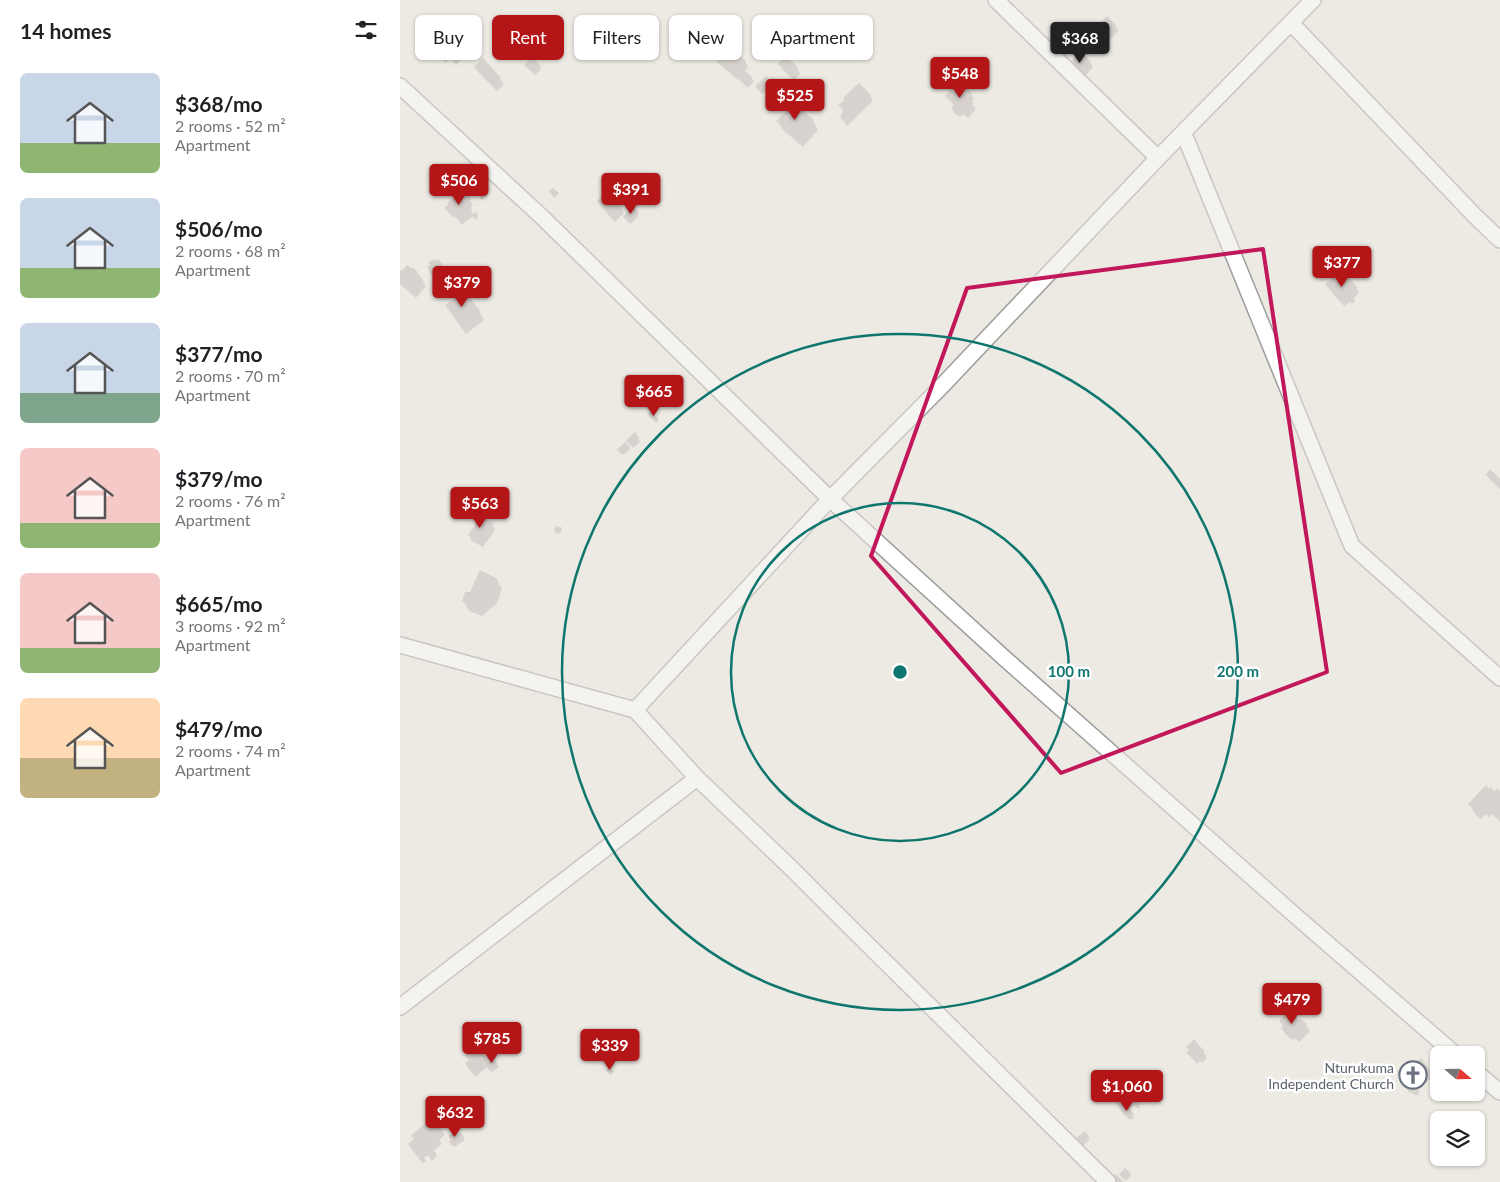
<!DOCTYPE html>
<html lang="en">
<head>
<meta charset="utf-8">
<style>
	:root { --surface:#fff; --page:#f6f6f6; --text:#202124; --muted:#757577; --accent:#b41618 }
	body { margin:0; font-family:Lato,sans-serif; background:var(--page); color:var(--text); height:100vh; display:flex; flex-direction:column; font-size:19px; white-space:nowrap }
	* { box-sizing:border-box; margin:0 }
	p { font-size:16px; color:var(--muted) }
	.icon { flex:none; width:28px; height:28px; fill:none; stroke:currentColor; stroke-width:2; stroke-linecap:round; stroke-linejoin:round }
	.map { position:relative; flex:1; overflow:hidden }
	.details { display:flex; flex-direction:column; background:var(--surface); width:400px }
	.details>* { flex:none }
	.top-card { position:absolute; left:15px; top:15px; width:475px; height:45px; display:flex; gap:10px }
	.needle { width:32px; rotate:110deg }
	.fabs { position:absolute; left:1030px; top:1046px; display:grid; gap:10px }
	.fabs a { display:grid; place-items:center; width:55px; height:55px; border-radius:8px; background:var(--surface); box-shadow:0 1px 4px #0004; font-size:25px }
	.price { position:absolute; translate:-50% -42px; padding:0 11px; border-radius:5px; background:var(--accent); color:#fff; font-size:16px; line-height:32px; filter:drop-shadow(0 1px 2px #0008) }
	.price::after { content:''; position:absolute; left:50%; top:30px; width:15px; height:11px; margin-left:-8px; background:inherit; clip-path:polygon(0 0,100% 0,50% 100%) }
	.price.current { background:#222; color:#fff }
	ul { padding:0; list-style:none }
	li { display:flex; align-items:center; gap:15px; height:125px; padding:0 20px }
	li span { display:grid; place-items:center; flex:none; width:140px; height:100px; border-radius:8px; color:#555 }
	li>.icon { margin-inline-start:auto }
	span .icon { width:60px; height:60px; fill:#fffc; stroke-width:1 }
	li b { font-size:21px }
	h2 { display:flex; justify-content:space-between; align-items:center; height:60px; padding:0 20px; font-size:21px }
	.chip { padding:0 18px; border-radius:8px; background:var(--surface); box-shadow:0 1px 4px #0004; font-size:18px; line-height:45px }
	.chip.current { background:var(--accent); color:#fff }
	main { display:flex; flex:1; min-height:0 }
	.map>svg:first-child { display:block }
	.shadow { fill:#0003 }
	.building { fill:#bdb6b1 }
	.lines { fill:none; stroke-linecap:round; stroke-linejoin:round }
	.minor-casing { stroke:#9e9e9e; stroke-width:18 }
	.minor { stroke:#fff; stroke-width:15 }
	.marked { fill:none; stroke:#c2185b; stroke-width:4; stroke-linejoin:round }
	.ring { fill:none; stroke:#0f766e; stroke-width:2.5 }
	.labels { text-anchor:middle; dominant-baseline:central; stroke-width:5; stroke-linejoin:round; paint-order:stroke }
	.worship-label { font-size:14px; fill:#5b616d; stroke:#fff; text-anchor:end }
	.centre { fill:#0f766e; stroke:#fff; stroke-width:2.5 }
	.ring-label { font-size:15px; text-anchor:middle; font-weight:bold; fill:#0f766e; stroke:#fff; stroke-width:5; stroke-linejoin:round; paint-order:stroke }
</style>
</head>
<body>
<main>
<section class="details">
<h2>14 homes<svg class="icon" aria-label="filters" viewBox="0 0 24 24"><path d="M4 7h16M4 17h16"/><circle cx="9" cy="7" r="2"/><circle cx="15" cy="17" r="2"/></svg></h2>
<ul>
<li><span style="background:linear-gradient(#c9d6e8 70%,#8fb573 0)"><svg class="icon" aria-label="home" viewBox="0 0 24 24"><path d="M3 11l9-7 9 7M6 9v11h12V9"/></svg></span><div><b>$368/mo</b><p>2 rooms · 52 m²</p><p>Apartment</p></div></li>
<li><span style="background:linear-gradient(#c9d6e8 70%,#8fb573 0)"><svg class="icon" aria-label="home" viewBox="0 0 24 24"><path d="M3 11l9-7 9 7M6 9v11h12V9"/></svg></span><div><b>$506/mo</b><p>2 rooms · 68 m²</p><p>Apartment</p></div></li>
<li><span style="background:linear-gradient(#c9d6e8 70%,#7fa58c 0)"><svg class="icon" aria-label="home" viewBox="0 0 24 24"><path d="M3 11l9-7 9 7M6 9v11h12V9"/></svg></span><div><b>$377/mo</b><p>2 rooms · 70 m²</p><p>Apartment</p></div></li>
<li><span style="background:linear-gradient(#f6c9c9 75%,#8fb573 0)"><svg class="icon" aria-label="home" viewBox="0 0 24 24"><path d="M3 11l9-7 9 7M6 9v11h12V9"/></svg></span><div><b>$379/mo</b><p>2 rooms · 76 m²</p><p>Apartment</p></div></li>
<li><span style="background:linear-gradient(#f6c9c9 75%,#8fb573 0)"><svg class="icon" aria-label="home" viewBox="0 0 24 24"><path d="M3 11l9-7 9 7M6 9v11h12V9"/></svg></span><div><b>$665/mo</b><p>3 rooms · 92 m²</p><p>Apartment</p></div></li>
<li><span style="background:linear-gradient(#ffd9b3 60%,#c2b280 0)"><svg class="icon" aria-label="home" viewBox="0 0 24 24"><path d="M3 11l9-7 9 7M6 9v11h12V9"/></svg></span><div><b>$479/mo</b><p>2 rooms · 74 m²</p><p>Apartment</p></div></li>
</ul>
</section>
<div class="map">
<svg width="1100" height="1182" viewBox="0 0 1100 1182">
	<rect width="100%" height="100%" fill="#edeae4"/>
	<path class="shadow" d="M 715,25 L 718,31 L 710,40 L 701,34 L 698,28 Z
		M 65,47 L 69,52 L 56,65 L 50,59 L 45,63 L 36,52 Z
		M 317,52 L 345,61 L 348,67 L 344,72 L 354,81 L 348,88 L 339,78 L 338,80 L 317,62 L 314,57 Z
		M 132,59 L 141,69 L 135,75 L 127,68 Z
		M 83,60 L 100,79 L 104,85 L 97,91 L 79,73 L 76,67 Z
		M 673,61 L 690,62 L 693,67 L 682,80 Z
		M 380,65 L 397,68 L 400,74 L 394,80 L 383,70 Z
		M 583,66 L 584,68 L 578,76 L 570,69 Z
		M 371,82 L 372,85 L 362,94 L 357,89 Z
		M 560,92 L 571,94 L 574,99 L 571,103 L 576,109 L 568,118 L 563,114 L 560,117 L 555,114 L 552,108 L 554,106 L 546,96 Z
		M 470,95 L 473,101 L 447,126 L 441,117 L 444,112 L 440,105 Z
		M 378,121 L 413,121 L 418,130 L 403,147 L 383,130 Z
		M 212,181 L 235,191 L 238,196 L 234,201 L 215,187 Z
		M 66,194 L 73,205 L 71,207 L 72,210 L 71,211 L 73,215 L 75,213 L 78,218 L 75,220 L 73,216 L 62,225 L 55,216 L 53,218 L 46,208 Z
		M 202,206 L 221,207 L 224,213 L 215,222 Z
		M 238,213 L 239,215 L 231,224 L 226,219 Z
		M 38,261 L 43,270 L 34,275 L 29,267 Z
		M 0,270 L 2,273 L 17,272 L 26,286 L 16,298 L 0,284 Z
		M 937,283 L 956,287 L 959,293 L 954,298 L 955,301 L 952,304 L 950,302 L 944,306 L 930,290 Z
		M 79,311 L 84,320 L 66,334 L 52,315 Z
		M 234,434 L 240,442 L 233,448 L 229,442 Z
		M 229,447 L 230,450 L 223,455 L 220,452 Z
		M 1087,475 L 1100,480 L 1100,489 L 1090,480 Z
		M 92,524 L 95,530 L 83,547 L 72,541 L 69,535 Z
		M 97,580 L 102,589 L 97,603 L 82,616 L 69,611 L 64,601 L 71,594 Z
		M 1086,787 L 1095,792 L 1100,793 L 1100,822 L 1092,814 L 1089,818 L 1086,814 L 1081,819 L 1075,814 L 1070,805 Z
		M 900,1020 L 906,1025 L 910,1031 L 899,1042 L 895,1038 L 892,1040 L 885,1034 L 882,1028 Z
		M 83,1040 L 96,1043 L 97,1046 L 92,1050 Z
		M 788,1053 L 804,1053 L 807,1058 L 802,1063 L 800,1061 L 797,1064 Z
		M 76,1055 L 86,1060 L 89,1063 L 93,1060 L 99,1067 L 92,1072 L 87,1067 L 75,1077 L 70,1069 L 70,1061 L 66,1056 Z
		M 1030,1072 L 1033,1077 L 1018,1089 L 1020,1092 L 1017,1096 L 1009,1092 L 1004,1086 L 998,1073 Z
		M 732,1098 L 740,1107 L 739,1109 L 734,1105 L 729,1110 L 734,1117 L 731,1120 L 719,1108 L 715,1102 Z
		M 35,1119 L 45,1135 L 39,1140 L 42,1144 L 34,1150 L 37,1156 L 32,1161 L 28,1155 L 24,1158 L 26,1161 L 23,1164 L 15,1153 L 15,1140 Z
		M 684,1132 L 690,1139 L 680,1149 L 676,1144 Z
		M 61,1134 L 65,1140 L 54,1147 L 51,1142 Z
		M 730,1174 L 731,1176 L 726,1181 L 722,1177 Z"/>
	<path class="building" d="M 707,16 L 716,25 L 707,36 L 696,28 Z
		M 49,30 L 66,46 L 52,60 L 46,54 L 42,58 L 34,51 L 39,46 L 36,43 Z
		M 323,41 L 346,61 L 334,75 L 312,56 L 317,52 L 314,49 L 319,44 L 320,45 Z
		M 677,55 L 681,58 L 684,55 L 691,61 L 678,75 L 671,69 L 675,64 L 672,61 Z
		M 385,56 L 398,67 L 391,75 L 378,64 Z
		M 132,57 L 141,66 L 133,73 L 124,65 Z
		M 83,58 L 101,78 L 93,86 L 74,67 Z
		M 576,59 L 584,65 L 576,74 L 568,68 Z
		M 344,70 L 353,78 L 346,86 L 337,78 Z
		M 366,76 L 372,82 L 360,92 L 355,86 Z
		M 459,83 L 471,95 L 444,121 L 440,117 L 444,110 L 438,105 L 445,100 L 443,98 Z
		M 554,85 L 560,91 L 564,86 L 572,93 L 568,98 L 573,103 L 564,113 L 559,109 L 556,113 L 551,108 L 554,104 L 545,96 Z
		M 394,103 L 414,120 L 397,139 L 376,121 Z
		M 216,175 L 236,190 L 231,196 L 210,181 Z
		M 153,188 L 159,193 L 154,198 L 149,191 Z
		M 82,189 L 88,195 L 82,200 L 77,193 Z
		M 66,192 L 71,199 L 68,201 L 70,203 L 68,205 L 71,209 L 58,220 L 51,211 L 49,213 L 44,208 L 48,205 L 47,203 L 59,194 L 61,197 Z
		M 206,192 L 222,207 L 211,218 L 197,201 Z
		M 233,206 L 239,212 L 229,223 L 223,217 Z
		M 76,212 L 78,216 L 73,218 L 71,214 Z
		M 35,259 L 36,261 L 39,259 L 43,267 L 31,274 L 27,266 L 30,265 L 28,262 Z
		M 7,265 L 11,268 L 12,267 L 18,272 L 16,273 L 23,280 L 12,293 L 0,282 L 0,269 L 2,271 Z
		M 946,274 L 957,287 L 951,292 L 953,294 L 948,299 L 946,297 L 940,302 L 925,284 L 934,277 L 937,281 Z
		M 65,291 L 80,311 L 60,325 L 45,305 Z
		M 252,411 L 259,420 L 256,423 L 248,414 Z
		M 235,432 L 239,438 L 231,446 L 226,440 Z
		M 226,442 L 230,447 L 221,454 L 217,449 Z
		M 1090,469 L 1100,479 L 1100,488 L 1086,475 Z
		M 81,517 L 93,523 L 80,542 L 68,535 Z
		M 156,526 L 161,527 L 162,531 L 157,534 L 154,530 Z
		M 80,570 L 98,579 L 92,594 L 76,607 L 62,602 L 65,592 L 70,592 Z
		M 1086,785 L 1089,789 L 1091,787 L 1094,791 L 1097,788 L 1100,791 L 1100,805 L 1099,806 L 1100,811 L 1096,815 L 1087,806 L 1084,810 L 1080,806 L 1076,811 L 1068,804 Z
		M 887,1013 L 892,1017 L 893,1015 L 899,1020 L 900,1018 L 907,1024 L 895,1037 L 891,1033 L 889,1035 L 881,1028 L 883,1026 L 879,1021 Z
		M 87,1032 L 97,1043 L 90,1049 L 80,1038 Z
		M 794,1039 L 805,1052 L 798,1059 L 796,1056 L 793,1059 L 786,1052 L 789,1050 L 786,1047 Z
		M 73,1049 L 76,1054 L 81,1050 L 87,1059 L 71,1072 L 65,1063 L 69,1060 L 65,1055 Z
		M 93,1058 L 98,1064 L 90,1071 L 85,1065 Z
		M 1021,1058 L 1031,1071 L 1016,1083 L 1018,1086 L 1013,1091 L 1004,1086 L 999,1080 L 1001,1077 L 997,1072 L 1004,1067 L 1007,1071 Z
		M 210,1066 L 214,1072 L 210,1075 L 206,1070 Z
		M 726,1090 L 733,1097 L 724,1106 L 722,1105 L 720,1108 L 714,1102 Z
		M 734,1098 L 740,1104 L 737,1108 L 731,1102 Z
		M 726,1105 L 734,1114 L 729,1119 L 721,1111 Z
		M 35,1117 L 41,1125 L 35,1130 L 38,1134 L 29,1141 L 33,1147 L 26,1153 L 22,1147 L 19,1148 L 22,1152 L 17,1156 L 8,1144 L 14,1139 L 11,1135 Z
		M 56,1131 L 58,1135 L 61,1133 L 64,1137 L 52,1146 L 49,1142 L 51,1140 L 48,1136 Z
		M 685,1131 L 689,1136 L 678,1147 L 673,1141 Z
		M 725,1168 L 731,1173 L 724,1180 L 719,1174 Z
		M 716,1174 L 724,1182 L 710,1182 L 709,1181 Z"/>
	<g class="lines">
		<g class="minor-casing">
			<path id="minor" d="M 596,0 L 758,158
				M 891,23 L 1074,215 L 1100,240
				M 0,86 L 142,217 L 430,499 L 602,656 L 898,918 L 1056,1055
				M 784,134 L 952,546 L 1100,678
				M 0,645 L 235,710 L 297,778 L 390,867 L 451,928 L 708,1182
				M 235,710 L 430,499 L 540,388 L 758,158 L 913,0
				M 0,1007 L 297,778
				M 1076,1072 L 1100,1092"/>
		</g>
		<use href="#minor" class="minor"/>
	</g>
	<path d="M0 0H1100V1182H0ZM 863,249 L 927,672 L 661,773 L 471,556 L 567,288 Z" fill="#edeae4" fill-opacity=".55" fill-rule="evenodd"/>
	<path class="marked" d="M 863,249 L 927,672 L 661,773 L 471,556 L 567,288 Z"/>
	<g class="ring">
		<circle cx="500" cy="672" r="169"/>
		<circle cx="500" cy="672" r="338"/>
	</g>
	<defs>
		<g id="church-ring" transform="scale(1.4375)"><circle r="9.5" fill="#fff" stroke="#6b7280" stroke-width="1.5"/><path d="M-1.2-6h2.4v3.5h3.3v2.4h-3.3V6h-2.4V-.1h-3.3v-2.4h3.3Z" fill="#6b7280"/></g>
	</defs>
	<g fill-rule="evenodd">
		<use href="#church-ring" x="1013" y="1075"/>
	</g>
	<g class="labels">
		<g class="worship-label">
			<text x="994" y="1067">Nturukuma<tspan x="994" dy="16">Independent Church</tspan></text>
		</g>
	</g>
	<circle cx="500" cy="672" r="8" class="centre"/>
	<g class="ring-label">
		<text x="669" y="677">100 m</text>
		<text x="838" y="677">200 m</text>
	</g>
</svg>
<div class="fabs">
<a><svg class="needle" viewBox="-14 -14 28 28"><path d="M0-13l5 13h-10z" fill="#e53935"/><path d="M0 13l5-13h-10z" fill="#757577"/></svg></a>
<a><svg class="icon" aria-label="layers" viewBox="0 0 24 24"><path d="M12 4l9 5-9 5-9-5zM3 14l9 5 9-5"/></svg></a>
</div>
<b class="price current" style="left:680px;top:64px">$368</b>
<b class="price" style="left:560px;top:99px">$548</b>
<b class="price" style="left:395px;top:121px">$525</b>
<b class="price" style="left:59px;top:206px">$506</b>
<b class="price" style="left:231px;top:215px">$391</b>
<b class="price" style="left:942px;top:288px">$377</b>
<b class="price" style="left:62px;top:308px">$379</b>
<b class="price" style="left:254px;top:417px">$665</b>
<b class="price" style="left:80px;top:529px">$563</b>
<b class="price" style="left:892px;top:1025px">$479</b>
<b class="price" style="left:92px;top:1064px">$785</b>
<b class="price" style="left:210px;top:1071px">$339</b>
<b class="price" style="left:727px;top:1112px">$1,060</b>
<b class="price" style="left:55px;top:1138px">$632</b>
<div class="top-card">
<a class="chip">Buy</a>
<a class="chip current">Rent</a>
<a class="chip">Filters</a>
<a class="chip">New</a>
<a class="chip">Apartment</a>
</div>
</div>
</main>
</body>
</html>
